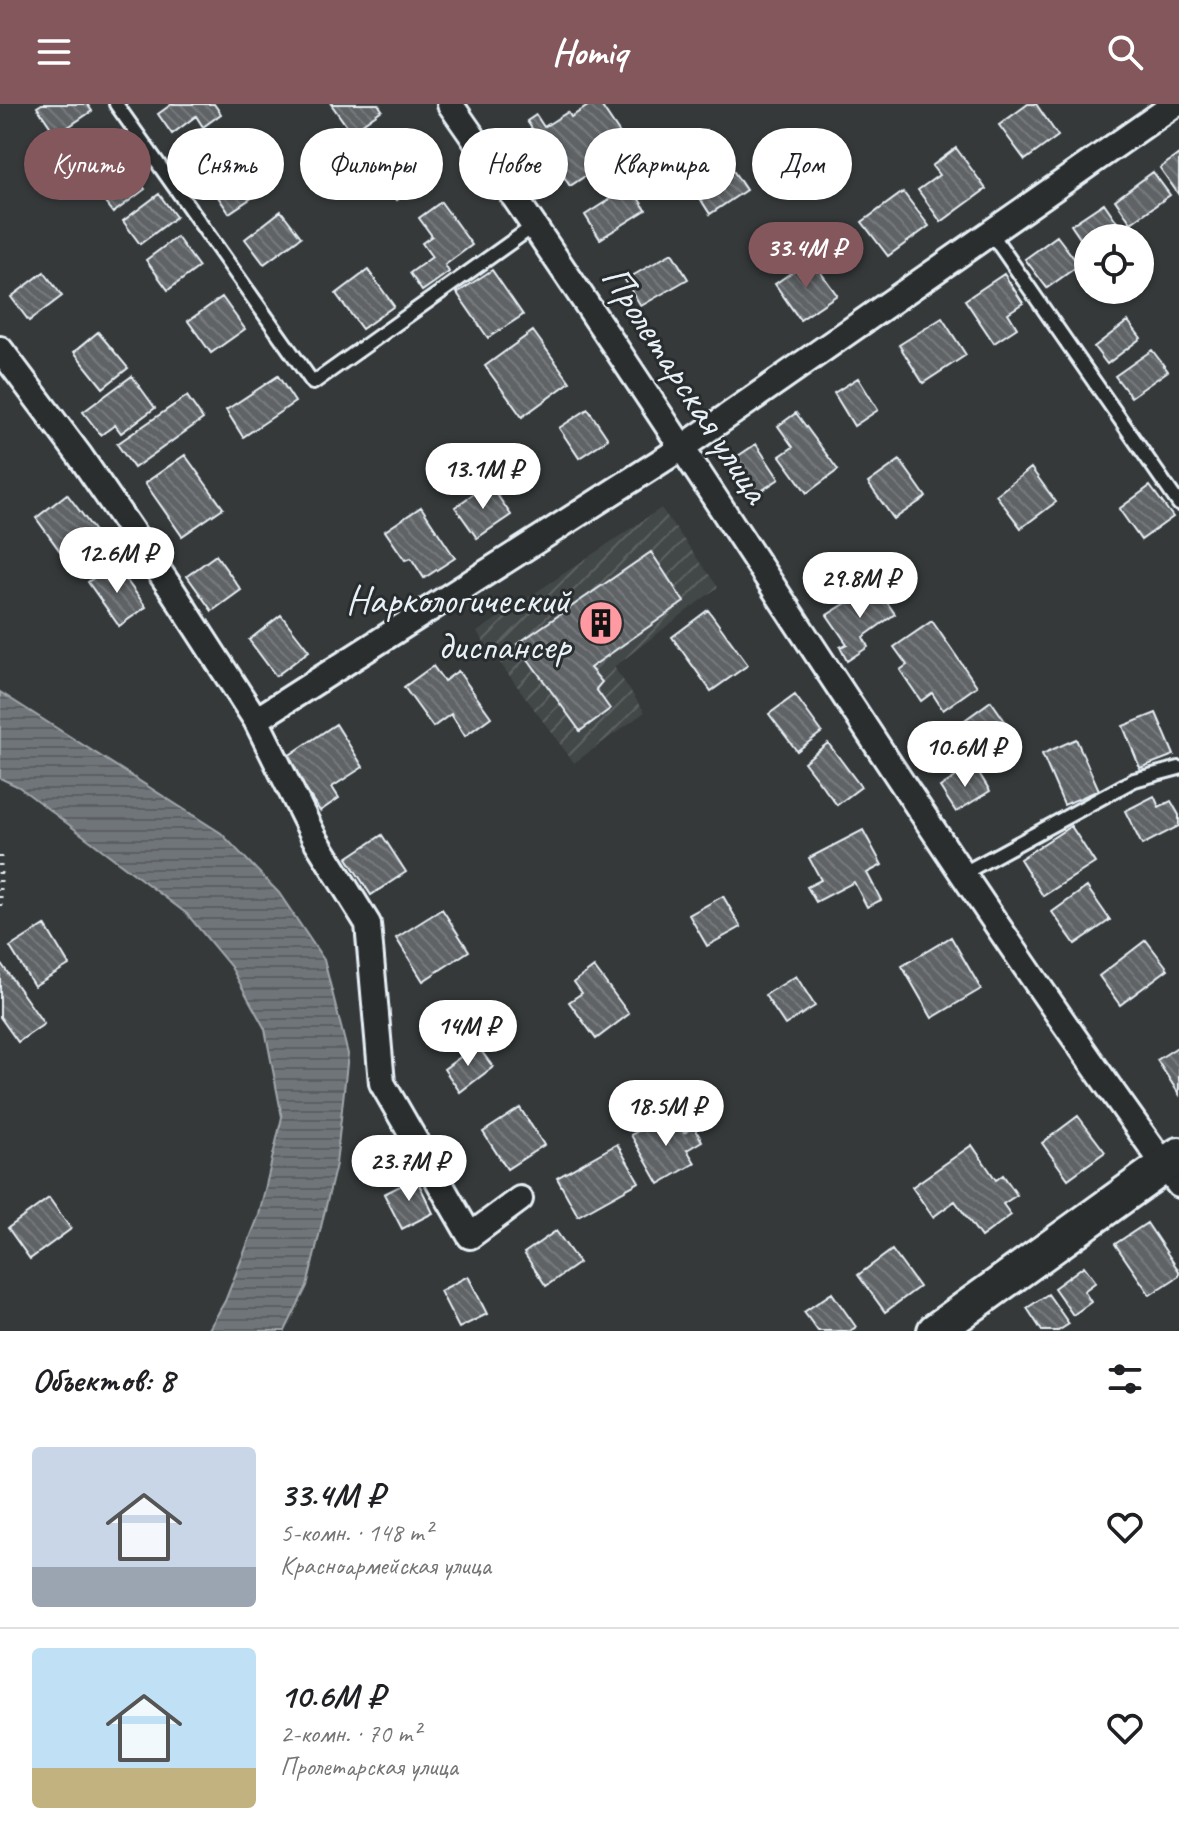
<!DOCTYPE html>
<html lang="ru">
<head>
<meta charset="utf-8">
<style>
	:root { --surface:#fff; --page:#f6f6f6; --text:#202124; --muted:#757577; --line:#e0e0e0; --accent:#84575d }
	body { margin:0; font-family:Caveat,sans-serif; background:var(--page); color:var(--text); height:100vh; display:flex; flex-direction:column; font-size:30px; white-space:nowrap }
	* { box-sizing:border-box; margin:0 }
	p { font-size:26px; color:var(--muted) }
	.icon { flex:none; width:44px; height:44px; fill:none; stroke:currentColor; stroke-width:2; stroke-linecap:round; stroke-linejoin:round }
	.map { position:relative; height:1227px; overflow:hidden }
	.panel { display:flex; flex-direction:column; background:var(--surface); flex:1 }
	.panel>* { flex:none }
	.hud { position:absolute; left:24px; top:24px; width:1132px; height:72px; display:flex; gap:16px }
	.controls { position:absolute; left:1074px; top:120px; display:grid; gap:16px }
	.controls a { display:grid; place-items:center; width:80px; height:80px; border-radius:50%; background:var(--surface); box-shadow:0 2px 6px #0004; font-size:40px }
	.price { position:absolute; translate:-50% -68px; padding:0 18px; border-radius:28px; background:#fff; color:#222; font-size:26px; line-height:52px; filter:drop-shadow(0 2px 4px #0008) }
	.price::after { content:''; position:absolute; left:50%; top:48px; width:24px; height:18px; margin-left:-12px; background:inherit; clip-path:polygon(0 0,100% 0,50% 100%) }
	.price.on { background:var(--accent); color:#fff }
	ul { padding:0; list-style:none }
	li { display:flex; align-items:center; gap:24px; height:200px; padding:0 32px }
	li+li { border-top:2px solid var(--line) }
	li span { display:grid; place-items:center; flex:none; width:224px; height:160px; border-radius:8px; color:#555 }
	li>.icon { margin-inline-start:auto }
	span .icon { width:96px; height:96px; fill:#fffc; stroke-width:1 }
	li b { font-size:34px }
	h2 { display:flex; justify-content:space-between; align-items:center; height:96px; padding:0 32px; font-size:34px }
	.tag { padding:0 28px; border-radius:36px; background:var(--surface); box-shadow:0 2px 6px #0004; font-size:28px; line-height:72px }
	.tag.on { background:var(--accent); color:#fff }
	header { display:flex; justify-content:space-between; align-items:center; height:104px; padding:0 32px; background:var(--accent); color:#fff; font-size:36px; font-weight:600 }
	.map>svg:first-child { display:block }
	.industrial { fill:url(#industrial-furrows) }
	.water { fill:url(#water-rules); stroke:#a0a7ac; stroke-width:2 }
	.building { fill:url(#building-back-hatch); stroke:#e8f1f8; stroke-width:2 }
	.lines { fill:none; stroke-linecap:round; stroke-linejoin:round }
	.service-casing { stroke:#e8f1f8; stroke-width:18 }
	.minor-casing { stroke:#e8f1f8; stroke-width:30 }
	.secondary-casing { stroke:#e8f1f8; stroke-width:40 }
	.path { stroke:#e8f1f8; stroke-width:5; stroke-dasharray:2 6; stroke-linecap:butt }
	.service { stroke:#2a2d2e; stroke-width:12 }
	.minor { stroke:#2a2d2e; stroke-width:24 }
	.secondary { stroke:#2a2d2e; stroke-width:34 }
	.labels { text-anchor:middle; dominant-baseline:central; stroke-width:6; stroke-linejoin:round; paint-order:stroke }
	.street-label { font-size:40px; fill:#e8f1f8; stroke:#2a2d2e }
	.poi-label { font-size:40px; fill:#e8f1f8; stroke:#2a2d2e; text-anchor:end }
</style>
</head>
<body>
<header><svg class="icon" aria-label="menu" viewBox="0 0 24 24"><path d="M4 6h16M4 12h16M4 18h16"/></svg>Homiq<svg class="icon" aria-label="search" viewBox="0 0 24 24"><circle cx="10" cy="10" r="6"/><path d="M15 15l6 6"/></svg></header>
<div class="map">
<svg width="1179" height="1227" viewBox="0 0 1179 1227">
	<defs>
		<pattern id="industrial-furrows" width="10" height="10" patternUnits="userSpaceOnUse" patternTransform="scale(2)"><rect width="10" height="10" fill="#424647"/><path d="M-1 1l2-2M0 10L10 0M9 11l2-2" fill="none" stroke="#5d6162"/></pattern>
		<pattern id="water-rules" width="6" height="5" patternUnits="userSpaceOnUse" patternTransform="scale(2)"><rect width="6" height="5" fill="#707579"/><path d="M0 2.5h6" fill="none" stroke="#5b5e62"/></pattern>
		<pattern id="building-back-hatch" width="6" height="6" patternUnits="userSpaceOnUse" patternTransform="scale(2)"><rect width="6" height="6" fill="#5f6365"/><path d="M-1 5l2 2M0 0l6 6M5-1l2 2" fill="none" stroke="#767a7c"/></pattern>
	</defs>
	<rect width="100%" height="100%" fill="#35393a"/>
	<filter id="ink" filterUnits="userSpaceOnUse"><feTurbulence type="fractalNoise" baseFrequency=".0125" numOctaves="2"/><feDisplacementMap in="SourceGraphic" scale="16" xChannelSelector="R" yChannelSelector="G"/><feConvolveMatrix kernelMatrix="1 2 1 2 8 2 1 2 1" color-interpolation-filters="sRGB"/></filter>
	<g filter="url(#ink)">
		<path class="industrial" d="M 661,404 L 718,483 L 614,563 L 645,608 L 574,659 L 477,528 Z"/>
		<path class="water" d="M 0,588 L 221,729 L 279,789 L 324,856 L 348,950 L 336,1060 L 307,1182 L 285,1227 L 208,1227 L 225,1197 L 259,1111 L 282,1013 L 265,925 L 231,863 L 187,810 L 19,683 L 0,674 Z"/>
		<path class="building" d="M 42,0 L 87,0 L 92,7 L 56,31 L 37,3 Z
			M 172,0 L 214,0 L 221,10 L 203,23 L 196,12 L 172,30 L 158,10 Z
			M 331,0 L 378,0 L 382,6 L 351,28 Z
			M 591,0 L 600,0 L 629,43 L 570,82 L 527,17 L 536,11 L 544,23 L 568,8 L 571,13 Z
			M 1028,0 L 1036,0 L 1058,32 L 1025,56 L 999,21 Z
			M 391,22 L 428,73 L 397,96 L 360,45 Z
			M 706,26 L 746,86 L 710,110 L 671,49 Z
			M 956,44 L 986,85 L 941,118 L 918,86 L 939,71 L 932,62 Z
			M 1179,50 L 1179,91 L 1160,64 Z
			M 122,54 L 145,85 L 113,109 L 89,78 Z
			M 243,59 L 262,87 L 229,109 L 210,81 Z
			M 1153,68 L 1170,91 L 1131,119 L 1115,96 Z
			M 630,82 L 646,106 L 600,135 L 585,111 Z
			M 903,88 L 929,122 L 888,152 L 862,118 Z
			M 159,90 L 176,113 L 140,140 L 123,117 Z
			M 441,98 L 472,141 L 445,161 L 449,168 L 422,187 L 410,169 L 432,153 L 422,139 L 432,132 L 419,114 Z
			M 1104,99 L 1128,134 L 1088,134 L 1088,146 L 1071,121 Z
			M 281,107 L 301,133 L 264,160 L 245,135 Z
			M 1057,132 L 1079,161 L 1047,184 L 1025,155 Z
			M 177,133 L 199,163 L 168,186 L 146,156 Z
			M 672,149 L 688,175 L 641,202 L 625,176 Z
			M 811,155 L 837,191 L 800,216 L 775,180 Z
			M 368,166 L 394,202 L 362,225 L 336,190 Z
			M 492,166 L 523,211 L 488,234 L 457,189 Z
			M 44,168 L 62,192 L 29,217 L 11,193 Z
			M 1004,170 L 1023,199 L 1008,209 L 1017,224 L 994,239 L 965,196 Z
			M 1115,186 L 1138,186 L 1140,189 L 1125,200 Z
			M 222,193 L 245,225 L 211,249 L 188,217 Z
			M 942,214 L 966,251 L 923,279 L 899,241 Z
			M 1128,217 L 1141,234 L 1107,260 L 1094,243 Z
			M 533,227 L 570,278 L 522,313 L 485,262 Z
			M 98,228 L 128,264 L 103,284 L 74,248 Z
			M 1152,246 L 1168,267 L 1131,293 L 1115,272 Z
			M 132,272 L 155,304 L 121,329 L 115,321 L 101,331 L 83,308 Z
			M 278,272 L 295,298 L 243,333 L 226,306 Z
			M 858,274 L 878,306 L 854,322 L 834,289 Z
			M 187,292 L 203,315 L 134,364 L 117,340 Z
			M 588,305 L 608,335 L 579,354 L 559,324 Z
			M 796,309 L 838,366 L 807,389 L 780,352 L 793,343 L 778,322 Z
			M 756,340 L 779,375 L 755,391 L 732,356 Z
			M 185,351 L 223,404 L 182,432 L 145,379 Z
			M 900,356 L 926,393 L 894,415 L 868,379 Z
			M 1031,364 L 1056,398 L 1021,424 L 996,391 Z
			M 489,379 L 511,411 L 477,434 L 455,403 Z
			M 1150,382 L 1173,413 L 1141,436 L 1119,405 Z
			M 67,390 L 94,426 L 62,450 L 36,414 Z
			M 421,403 L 455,454 L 424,474 L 411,454 L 405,456 L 385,427 Z
			M 651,448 L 684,498 L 590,564 L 602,578 L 596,585 L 610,605 L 580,627 L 517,540 Z
			M 216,451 L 241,486 L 212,507 L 187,472 Z
			M 114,459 L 146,503 L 119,522 L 88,478 Z
			M 875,481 L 895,510 L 863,533 L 868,543 L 847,557 L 840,543 L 847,540 L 827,511 Z
			M 708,506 L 748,561 L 711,587 L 672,533 Z
			M 281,511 L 309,547 L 276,572 L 249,536 Z
			M 932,517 L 977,582 L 943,606 L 932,589 L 921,597 L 900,566 L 907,561 L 894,543 Z
			M 433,562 L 444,577 L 458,567 L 491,613 L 465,632 L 451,610 L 433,623 L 404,583 Z
			M 795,591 L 822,628 L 797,647 L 769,610 Z
			M 991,597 L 1019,637 L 986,660 L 977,648 L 970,653 L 951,626 Z
			M 1156,609 L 1174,651 L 1140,664 L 1123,622 Z
			M 336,620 L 363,663 L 332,683 L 339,694 L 320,707 L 285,654 Z
			M 1076,635 L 1099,686 L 1064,701 L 1042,650 Z
			M 828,639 L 861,683 L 837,701 L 804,658 Z
			M 974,661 L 990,687 L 956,708 L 940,683 Z
			M 1154,692 L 1159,703 L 1171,697 L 1179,711 L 1179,722 L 1142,741 L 1125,707 Z
			M 1071,722 L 1095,759 L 1043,792 L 1020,755 Z
			M 863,726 L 882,761 L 867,769 L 881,796 L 867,803 L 854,778 L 816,798 L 807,783 L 821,776 L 809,754 Z
			M 382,731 L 406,768 L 371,791 L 347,754 Z
			M 1087,783 L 1110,816 L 1075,840 L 1052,808 Z
			M 723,792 L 741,823 L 707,842 L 689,811 Z
			M 442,805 L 469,847 L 423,877 L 396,834 Z
			M 45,821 L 69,861 L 34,882 L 10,843 Z
			M 951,833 L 981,885 L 932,914 L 902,862 Z
			M 1146,836 L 1168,865 L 1120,901 L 1099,872 Z
			M 0,858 L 44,920 L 18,938 L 0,913 Z
			M 594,863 L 629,910 L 596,935 L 569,898 L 582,889 L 574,878 Z
			M 796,872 L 815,902 L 785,921 L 765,891 Z
			M 477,941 L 493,963 L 460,988 L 444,965 Z
			M 1179,942 L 1179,990 L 1157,956 Z
			M 520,1004 L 544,1041 L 507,1065 L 483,1028 Z
			M 1078,1012 L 1105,1048 L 1068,1075 L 1042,1039 Z
			M 663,1013 L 668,1022 L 677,1016 L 684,1029 L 694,1023 L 702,1037 L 687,1046 L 695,1059 L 659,1080 L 631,1031 Z
			M 617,1040 L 639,1078 L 578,1112 L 557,1074 Z
			M 972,1041 L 996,1076 L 1003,1071 L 1017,1091 L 1003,1100 L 1011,1111 L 981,1133 L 955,1097 L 933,1113 L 912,1083 Z
			M 416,1074 L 433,1109 L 402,1125 L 384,1090 Z
			M 49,1094 L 71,1125 L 30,1155 L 8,1124 Z
			M 1147,1119 L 1179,1167 L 1179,1172 L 1150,1191 L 1115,1140 Z
			M 556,1127 L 579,1159 L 546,1182 L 524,1149 Z
			M 892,1146 L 919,1183 L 885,1208 L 858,1171 Z
			M 1084,1162 L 1096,1178 L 1084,1187 L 1091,1198 L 1073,1211 L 1054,1184 Z
			M 468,1172 L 487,1210 L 459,1224 L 440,1187 Z
			M 832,1189 L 856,1223 L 850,1227 L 818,1227 L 804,1208 Z
			M 1048,1190 L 1069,1220 L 1058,1227 L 1042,1227 L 1027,1204 Z"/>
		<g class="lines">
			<g class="service-casing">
				<path id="service" d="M 116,0 L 313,279 L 535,121
					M 991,129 L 1179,400
					M 962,770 L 1134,676 L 1179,664"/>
			</g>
			<g class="minor-casing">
				<path id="minor" d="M 450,0 C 699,356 923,729 1179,1081
					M 0,245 L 80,352 L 172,486 L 256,616 L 314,733 L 368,820 L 382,979 L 470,1132 L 520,1095
					M 256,616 L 683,343 L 1175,0"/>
			</g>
			<g class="secondary-casing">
				<path id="secondary" d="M 935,1227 L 1179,1051"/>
			</g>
			<path class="path" d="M 0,752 L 0,804"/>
			<use href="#service" class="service"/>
			<use href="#minor" class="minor"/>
			<use href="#secondary" class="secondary"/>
		</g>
	</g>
	<defs>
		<g id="building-disc" transform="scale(2.3)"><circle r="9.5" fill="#ff9aa2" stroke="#2a2d2e"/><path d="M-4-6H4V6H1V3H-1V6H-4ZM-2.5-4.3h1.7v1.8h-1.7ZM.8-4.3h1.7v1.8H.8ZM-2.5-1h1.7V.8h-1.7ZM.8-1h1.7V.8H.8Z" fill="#111"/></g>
	</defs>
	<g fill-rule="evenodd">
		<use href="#building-disc" x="601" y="519"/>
	</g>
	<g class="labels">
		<g class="street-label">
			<text transform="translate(686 280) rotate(57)">Пролетарская улица</text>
		</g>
		<g class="poi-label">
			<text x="570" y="496">Наркологический<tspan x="570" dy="46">диспансер</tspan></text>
		</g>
	</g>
</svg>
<div class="controls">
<a><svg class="icon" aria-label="locate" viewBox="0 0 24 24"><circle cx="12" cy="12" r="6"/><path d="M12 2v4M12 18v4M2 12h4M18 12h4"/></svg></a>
</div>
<b class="price on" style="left:806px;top:186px">33.4M ₽</b>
<b class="price" style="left:483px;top:407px">13.1M ₽</b>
<b class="price" style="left:117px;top:491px">12.6M ₽</b>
<b class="price" style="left:860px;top:516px">29.8M ₽</b>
<b class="price" style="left:965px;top:685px">10.6M ₽</b>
<b class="price" style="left:468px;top:964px">14M ₽</b>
<b class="price" style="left:666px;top:1044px">18.5M ₽</b>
<b class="price" style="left:409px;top:1099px">23.7M ₽</b>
<div class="hud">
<a class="tag on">Купить</a>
<a class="tag">Снять</a>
<a class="tag">Фильтры</a>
<a class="tag">Новое</a>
<a class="tag">Квартира</a>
<a class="tag">Дом</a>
</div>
</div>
<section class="panel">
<h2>Объектов: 8<svg class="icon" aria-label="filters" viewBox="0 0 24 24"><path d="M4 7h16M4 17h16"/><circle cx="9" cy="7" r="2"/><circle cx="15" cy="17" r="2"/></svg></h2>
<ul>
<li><span style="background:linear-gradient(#c9d6e8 75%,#9aa5b1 0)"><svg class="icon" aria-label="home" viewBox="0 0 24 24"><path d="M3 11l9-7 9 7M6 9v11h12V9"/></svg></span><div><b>33.4M ₽</b><p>5-комн. · 148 m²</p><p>Красноармейская улица</p></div><svg class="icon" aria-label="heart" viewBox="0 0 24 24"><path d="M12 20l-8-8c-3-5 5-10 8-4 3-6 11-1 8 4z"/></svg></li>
<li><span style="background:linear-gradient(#bfe0f5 75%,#c2b280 0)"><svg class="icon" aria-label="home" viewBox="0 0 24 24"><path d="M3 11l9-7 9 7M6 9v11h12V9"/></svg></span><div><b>10.6M ₽</b><p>2-комн. · 70 m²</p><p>Пролетарская улица</p></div><svg class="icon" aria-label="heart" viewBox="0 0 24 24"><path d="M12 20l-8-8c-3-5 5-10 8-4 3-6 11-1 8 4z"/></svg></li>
</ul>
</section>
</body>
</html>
